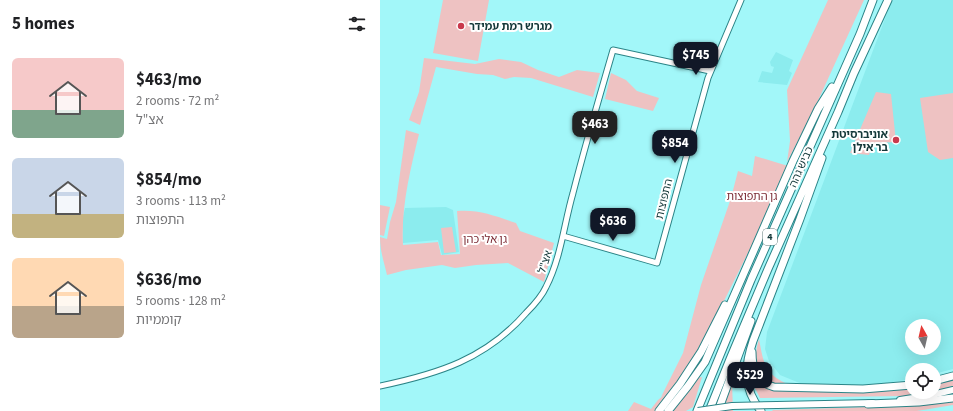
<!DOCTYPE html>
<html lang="en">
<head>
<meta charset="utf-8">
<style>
	:root { --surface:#fff; --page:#f6f6f6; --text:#202124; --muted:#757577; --accent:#111827 }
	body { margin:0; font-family:"Source Sans 3","Noto Sans Hebrew",sans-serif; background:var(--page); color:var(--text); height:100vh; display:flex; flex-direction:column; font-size:15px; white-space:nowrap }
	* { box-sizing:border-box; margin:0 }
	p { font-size:13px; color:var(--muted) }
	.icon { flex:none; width:22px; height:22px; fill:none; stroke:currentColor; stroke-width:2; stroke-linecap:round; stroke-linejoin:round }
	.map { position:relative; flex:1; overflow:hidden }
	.details { display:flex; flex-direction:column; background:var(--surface); width:380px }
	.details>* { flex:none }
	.needle { width:26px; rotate:352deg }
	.buttons { position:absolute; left:525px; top:319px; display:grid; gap:8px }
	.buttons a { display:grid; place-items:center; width:36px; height:36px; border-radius:50%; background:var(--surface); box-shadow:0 4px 16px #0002; font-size:20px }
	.price { position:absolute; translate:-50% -34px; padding:0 9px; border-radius:8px; background:var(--accent); color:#fff; font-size:13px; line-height:26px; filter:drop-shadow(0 1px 2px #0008) }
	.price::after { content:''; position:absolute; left:50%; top:24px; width:12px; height:9px; margin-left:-6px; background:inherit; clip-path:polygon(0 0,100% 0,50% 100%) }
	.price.current { background:#222; color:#fff }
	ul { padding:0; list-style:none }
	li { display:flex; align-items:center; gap:12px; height:100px; padding:0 12px }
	li span { display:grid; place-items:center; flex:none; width:112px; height:80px; border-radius:6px; color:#555 }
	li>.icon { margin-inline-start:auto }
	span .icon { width:48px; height:48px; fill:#fffc; stroke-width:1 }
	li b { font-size:17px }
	h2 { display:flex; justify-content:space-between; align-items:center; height:48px; padding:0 12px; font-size:17px }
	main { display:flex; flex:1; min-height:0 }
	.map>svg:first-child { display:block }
	.built { fill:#8cecee; fill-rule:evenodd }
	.green { fill:#eec2c2 }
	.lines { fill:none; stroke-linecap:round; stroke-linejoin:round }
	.minor-casing { stroke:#2b8487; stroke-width:7 }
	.major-casing { stroke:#2b8487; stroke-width:8 }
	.highway-casing { stroke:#2b8487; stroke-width:9 }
	.minor { stroke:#fff; stroke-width:5 }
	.major { stroke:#fff; stroke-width:6 }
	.highway { stroke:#fff; stroke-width:7 }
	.major-bridge-casing { stroke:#2b8487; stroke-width:8; stroke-linecap:butt }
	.major-bridge { stroke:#fff; stroke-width:6 }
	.poi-dot { fill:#c9394c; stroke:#fff; stroke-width:1.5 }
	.labels { text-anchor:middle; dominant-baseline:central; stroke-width:4; stroke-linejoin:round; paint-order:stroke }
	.shield { fill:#fff; stroke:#5a7474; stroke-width:1 }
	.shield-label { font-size:10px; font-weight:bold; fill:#143839 }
	.poi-label { font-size:11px; font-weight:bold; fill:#143839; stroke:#fff; text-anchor:start }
	.street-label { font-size:11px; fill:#143839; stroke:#fff }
	.park-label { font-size:11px; fill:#7b2a33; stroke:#fff }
</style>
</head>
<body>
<main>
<section class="details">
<h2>5 homes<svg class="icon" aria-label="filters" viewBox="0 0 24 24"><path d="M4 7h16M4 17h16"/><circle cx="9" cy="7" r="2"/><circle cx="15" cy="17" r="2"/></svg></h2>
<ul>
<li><span style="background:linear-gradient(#f6c9c9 65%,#7fa58c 0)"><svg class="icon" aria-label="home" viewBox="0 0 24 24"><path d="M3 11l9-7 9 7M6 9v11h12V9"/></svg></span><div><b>$463/mo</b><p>2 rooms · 72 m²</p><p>אצ&quot;ל</p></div></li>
<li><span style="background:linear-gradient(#c9d6e8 70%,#c2b280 0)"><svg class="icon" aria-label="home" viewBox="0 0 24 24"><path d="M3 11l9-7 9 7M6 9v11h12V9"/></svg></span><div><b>$854/mo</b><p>3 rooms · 113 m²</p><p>התפוצות</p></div></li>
<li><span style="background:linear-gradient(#ffd9b3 60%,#b9a48a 0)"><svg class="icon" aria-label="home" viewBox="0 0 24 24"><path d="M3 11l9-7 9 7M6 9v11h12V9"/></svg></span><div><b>$636/mo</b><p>5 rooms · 128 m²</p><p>קוממיות</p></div></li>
</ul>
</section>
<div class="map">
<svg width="573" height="411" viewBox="0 0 573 411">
	<rect width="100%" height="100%" fill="#a2f7f9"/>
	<path class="built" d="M 512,0 L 573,0 L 573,369 L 554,374 L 554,370 L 532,370 L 532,379 L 487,386 L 422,384 L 400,375 L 389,361 L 385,349 L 387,332 ZM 532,326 L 554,326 L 554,348 L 532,348 Z
		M 396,52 L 413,60 L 409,71 L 412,73 L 407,85 L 378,82 L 382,71 L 392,73 L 394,67 L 391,66 L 390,62 Z
		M 66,207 L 73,210 L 79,252 L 62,255 L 58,240 L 23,243 L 23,217 L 25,208 Z"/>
	<path class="green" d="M 63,0 L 109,0 L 98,61 L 53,53 Z
		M 448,0 L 484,0 L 431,116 L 407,162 L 410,141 L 407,90 Z
		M 44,58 L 95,64 L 119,59 L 141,62 L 158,70 L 179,77 L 197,70 L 220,73 L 213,97 L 151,78 L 134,77 L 125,79 L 113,75 L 97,74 L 56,67 L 40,125 L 29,120 L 39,92 Z
		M 231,73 L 246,80 L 257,91 L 279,98 L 273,111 L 225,99 Z
		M 496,92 L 511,94 L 516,142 L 493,143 L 489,155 L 470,153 Z
		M 573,93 L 573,158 L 560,160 L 548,152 L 540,98 Z
		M 26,130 L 39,134 C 30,171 21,207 23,245 L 58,242 L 61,255 L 80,254 L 77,211 C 98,209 116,216 136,223 L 140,231 L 174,243 L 164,282 L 128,263 L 96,265 L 75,268 L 62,265 L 26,270 L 7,275 C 4,262 0,251 0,237 L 7,239 L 10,222 L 16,202 Z
		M 375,156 L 408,166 L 380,229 L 323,343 L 312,362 L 277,411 L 248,411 L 254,402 L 271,409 L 278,400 L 285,394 L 281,397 L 303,353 L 321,285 L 351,198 L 358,171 L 372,176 Z
		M 0,205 L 10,207 L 4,236 L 0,235 Z
		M 72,227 L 76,252 L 64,253 L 61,228 Z
		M 379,339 C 384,366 385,375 412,386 C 404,385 394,385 386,381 C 372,373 375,352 379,339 Z
		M 370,369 L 373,376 L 383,386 L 400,390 L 489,392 L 532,388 L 532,392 L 551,392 L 525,396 L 380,398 C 376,389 368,378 370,369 Z
		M 322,377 L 313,407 L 306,411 L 292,411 L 317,378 Z
		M 573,380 L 573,386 L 554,391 L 554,384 Z
		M 352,382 L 353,411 L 343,411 Z
		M 573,401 L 573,405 L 537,411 L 393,411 L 392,410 L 517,406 Z"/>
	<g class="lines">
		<g class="minor-casing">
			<path id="minor" d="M 183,236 L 277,263 L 328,78 L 361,0
				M 0,386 C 58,374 106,359 146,313 C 153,306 162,296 166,287 C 181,258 184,224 193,193 C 205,146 219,98 233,50 L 330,71"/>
		</g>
		<g class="major-casing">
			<path id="major" d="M 520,400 L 552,395 L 573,390
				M 397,405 L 493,403"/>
		</g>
		<g class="highway-casing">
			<path id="highway" d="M 372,352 C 372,369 376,382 394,387 L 483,389 L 532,385
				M 554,381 L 573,376
				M 488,404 L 539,402 L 573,398
				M 279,411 L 300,384 L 321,352 L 345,305
				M 288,411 L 308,386 L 325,362 L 413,161 L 438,109 L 452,87
				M 317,411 L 371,280 L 480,34 L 493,0
				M 329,411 L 350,359 L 388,269 L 458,112 L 474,73 L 508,0
				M 338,411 L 371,321
				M 381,411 C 363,388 364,368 373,341 L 420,219 L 442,158"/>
		</g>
		<use href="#minor" class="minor"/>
		<use href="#major" class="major"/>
		<use href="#highway" class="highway"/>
		<g class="major-bridge-casing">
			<path id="major-bridge" d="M 318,411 L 352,406 L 397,405"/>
		</g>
		<use href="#major-bridge" class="major-bridge"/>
	</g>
	<g class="poi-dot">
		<circle cx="81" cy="26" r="4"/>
		<circle cx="516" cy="140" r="4"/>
	</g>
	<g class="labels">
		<rect class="shield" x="383" y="229" width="14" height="16" rx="3"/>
		<g class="shield-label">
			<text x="390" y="237">4</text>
		</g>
		<g class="poi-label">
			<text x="89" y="26">מגרש רמת עמידר</text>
			<text x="508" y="134" text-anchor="end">אוניברסיטת<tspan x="508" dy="13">בר אילן</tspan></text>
		</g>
		<g class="street-label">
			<text transform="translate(421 167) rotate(-66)">כביש גהה</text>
			<text transform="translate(284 199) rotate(-76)">התפוצות</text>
			<text transform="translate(165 262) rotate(-71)">אצ"ל</text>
		</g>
		<g class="park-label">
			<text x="372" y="196">גן התפוצות</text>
			<text x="105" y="239">גן אלי כהן</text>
		</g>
	</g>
</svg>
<div class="buttons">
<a><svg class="needle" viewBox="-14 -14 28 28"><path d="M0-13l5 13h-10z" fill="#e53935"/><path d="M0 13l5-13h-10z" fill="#757577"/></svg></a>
<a><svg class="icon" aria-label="locate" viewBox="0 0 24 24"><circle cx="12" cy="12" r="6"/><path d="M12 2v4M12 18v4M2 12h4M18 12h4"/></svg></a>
</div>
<b class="price" style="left:316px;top:76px">$745</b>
<b class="price current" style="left:215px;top:145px">$463</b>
<b class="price" style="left:295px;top:164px">$854</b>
<b class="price" style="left:233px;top:242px">$636</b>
<b class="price" style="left:370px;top:396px">$529</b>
</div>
</main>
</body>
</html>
